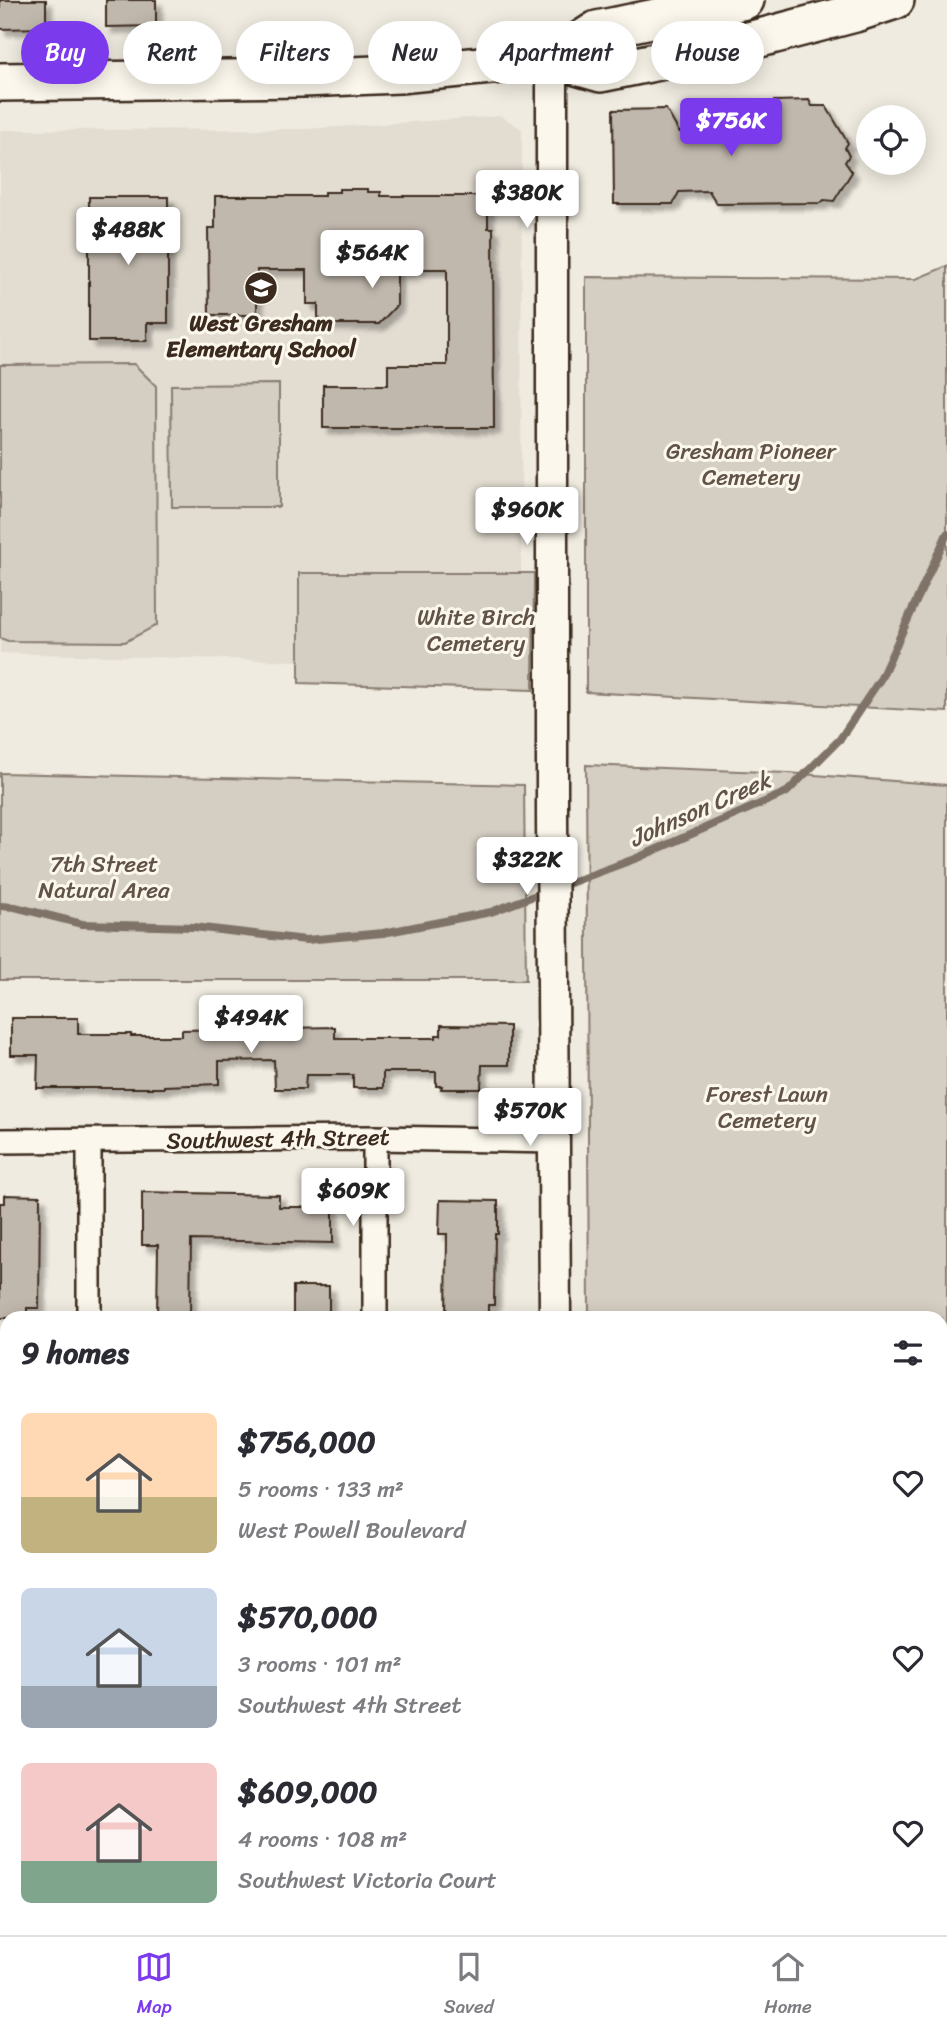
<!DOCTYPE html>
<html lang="en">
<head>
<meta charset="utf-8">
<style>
	:root { --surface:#fff; --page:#f2f2f3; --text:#2b2b33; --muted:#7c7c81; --line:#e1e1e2; --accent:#7c3aed }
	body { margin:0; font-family:Sriracha,sans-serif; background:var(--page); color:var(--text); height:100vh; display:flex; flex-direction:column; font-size:26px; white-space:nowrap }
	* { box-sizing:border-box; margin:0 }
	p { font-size:23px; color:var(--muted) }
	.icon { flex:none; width:38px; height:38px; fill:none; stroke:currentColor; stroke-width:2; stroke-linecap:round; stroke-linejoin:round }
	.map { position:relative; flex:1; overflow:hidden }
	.side { position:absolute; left:0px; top:1311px; width:948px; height:625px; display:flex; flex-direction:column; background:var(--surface); border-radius:21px 21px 0 0; box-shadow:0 4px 18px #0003 }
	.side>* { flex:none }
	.hud { position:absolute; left:21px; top:21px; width:906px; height:63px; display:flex; gap:14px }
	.tools { position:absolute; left:856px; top:105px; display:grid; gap:14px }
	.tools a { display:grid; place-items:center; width:70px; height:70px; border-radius:50%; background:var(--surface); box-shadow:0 4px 18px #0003; font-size:35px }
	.price { position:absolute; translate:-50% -60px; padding:0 16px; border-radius:7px; background:#fff; color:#222; font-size:23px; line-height:46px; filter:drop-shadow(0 2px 4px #0008) }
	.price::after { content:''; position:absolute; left:50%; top:42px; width:21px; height:16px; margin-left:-10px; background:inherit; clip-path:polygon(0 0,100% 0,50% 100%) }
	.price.current { background:var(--accent); color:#fff }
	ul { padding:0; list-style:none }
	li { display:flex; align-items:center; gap:21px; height:175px; padding:0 21px }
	li span { display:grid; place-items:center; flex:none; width:196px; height:140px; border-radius:10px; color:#555 }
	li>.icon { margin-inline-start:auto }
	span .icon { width:84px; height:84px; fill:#fffc; stroke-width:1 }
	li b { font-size:30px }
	h2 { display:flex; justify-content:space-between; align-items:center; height:84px; padding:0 21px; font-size:30px }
	.tag { padding:0 24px; border-radius:32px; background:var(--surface); box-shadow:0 4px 18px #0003; font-size:24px; line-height:63px }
	.tag.current { background:var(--accent); color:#fff }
	.tabs { display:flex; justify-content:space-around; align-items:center; height:98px; border-top:2px solid var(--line); background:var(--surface); font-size:19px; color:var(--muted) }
	.tabs a { display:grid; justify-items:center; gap:4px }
	.tabs .current { color:var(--accent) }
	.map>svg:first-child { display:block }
	.built { fill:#e2dcd1 }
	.green { fill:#d5cec3; stroke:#887c70; stroke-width:2 }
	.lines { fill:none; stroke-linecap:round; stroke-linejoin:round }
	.stream { stroke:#7f7367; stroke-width:8 }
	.building { fill:#c0b8ad; stroke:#3b2a1e; stroke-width:2; filter:url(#shadow) }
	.minor-casing { stroke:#3b2a1e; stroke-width:28 }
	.tertiary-casing { stroke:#3b2a1e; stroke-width:35 }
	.primary-casing { stroke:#3b2a1e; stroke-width:42 }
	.minor { stroke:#fbf7ec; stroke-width:23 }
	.tertiary { stroke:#fbf7ec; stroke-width:30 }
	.primary { stroke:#fbf7ec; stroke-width:37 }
	.labels { text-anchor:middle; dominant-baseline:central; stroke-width:6; stroke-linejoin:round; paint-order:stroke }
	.poi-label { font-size:23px; font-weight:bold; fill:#3b2a1e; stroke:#fbf7ec }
	.park-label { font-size:23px; fill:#625347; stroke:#fbf7ec }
	.street-label { font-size:23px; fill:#3b2a1e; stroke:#fbf7ec }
	.water-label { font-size:24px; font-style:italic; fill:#635448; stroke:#fbf7ec }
</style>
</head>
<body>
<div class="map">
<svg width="947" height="1935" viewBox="0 0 947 1935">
	<defs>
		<filter id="shadow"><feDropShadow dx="6" dy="6" stdDeviation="2" flood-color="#0004"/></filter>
	</defs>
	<rect width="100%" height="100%" fill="#f0ebe0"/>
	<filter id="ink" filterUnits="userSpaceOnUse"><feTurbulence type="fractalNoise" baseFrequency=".0143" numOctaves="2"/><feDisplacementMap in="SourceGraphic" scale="14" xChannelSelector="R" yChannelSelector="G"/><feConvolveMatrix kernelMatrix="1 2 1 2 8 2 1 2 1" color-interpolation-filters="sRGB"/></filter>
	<g filter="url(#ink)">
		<path class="built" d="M 501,116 L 522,129 L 521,573 L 299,573 L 299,661 L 0,653 L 0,130 L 306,129 Z"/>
		<path class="green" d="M 947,266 L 947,712 L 586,692 L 586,277 L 916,279 Z
			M 134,364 L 156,386 L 157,625 L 125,642 L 8,641 L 0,638 L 0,365 Z
			M 279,384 L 279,507 L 172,507 L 171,385 Z
			M 299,573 L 534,573 L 533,690 L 299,683 Z
			M 586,765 L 788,773 L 947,785 L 947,1580 L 942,1580 L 942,1318 L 589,1318 Z
			M 0,773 L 524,785 L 526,980 L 0,980 Z"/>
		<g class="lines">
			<path class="stream" d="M 559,887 L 637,858 L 787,792 L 840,739 L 881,678 L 947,534
				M 0,906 L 15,907 L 82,924 L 194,927 L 306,940 L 383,933 L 491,912 L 547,891"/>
		</g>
		<path class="building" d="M 0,0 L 46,0 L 46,28 L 0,29 Z
			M 106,0 L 156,0 L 156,26 L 106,27 Z
			M 809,100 L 812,106 L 826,106 L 848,143 L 845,148 L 849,156 L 845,162 L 852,172 L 834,201 L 824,200 L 821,203 L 717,204 L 709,191 L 679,192 L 673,204 L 614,204 L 613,110 L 666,109 L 679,132 L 756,131 L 774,101 Z
			M 339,189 L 368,189 L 368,192 L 381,192 L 381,196 L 488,196 L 488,228 L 493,228 L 494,428 L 323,428 L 323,385 L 388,385 L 388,365 L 447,365 L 447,269 L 397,269 L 397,305 L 379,324 L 326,324 L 318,317 L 318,304 L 307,304 L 307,270 L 257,270 L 257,315 L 209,315 L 208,228 L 215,228 L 215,196 L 324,196 L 324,192 L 339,192 Z
			M 89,197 L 168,197 L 168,323 L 147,323 L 147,341 L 89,341 Z
			M 11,1018 L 78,1018 L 78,1034 L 131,1034 L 131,1036 L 182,1036 L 182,1030 L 335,1027 L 335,1038 L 436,1038 L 436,1035 L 441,1035 L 441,1025 L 509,1026 L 509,1065 L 482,1065 L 481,1089 L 441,1089 L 442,1086 L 436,1086 L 436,1072 L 383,1072 L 383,1088 L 353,1088 L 353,1075 L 306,1075 L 305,1089 L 275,1089 L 274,1060 L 219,1061 L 219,1084 L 164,1086 L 164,1088 L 37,1088 L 38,1055 L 11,1055 Z
			M 142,1192 L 279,1195 L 279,1207 L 333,1207 L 333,1243 L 191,1240 L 190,1318 L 157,1318 L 158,1245 L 142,1245 Z
			M 5,1195 L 40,1196 L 39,1308 L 27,1308 L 27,1318 L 0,1318 L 0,1203 L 5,1203 Z
			M 440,1200 L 498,1201 L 498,1234 L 495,1234 L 494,1305 L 488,1305 L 488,1318 L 446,1318 L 447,1234 L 439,1234 Z
			M 293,1286 L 329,1286 L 329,1318 L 293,1318 Z"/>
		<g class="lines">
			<g class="minor-casing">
				<path id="minor" d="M 375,1138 L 375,1318
					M 0,1141 L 375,1138 L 556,1141
					M 89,1141 L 89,1318
					M 942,1618 L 947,1618
					M 0,1853 L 7,1853"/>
			</g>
			<g class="tertiary-casing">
				<path id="tertiary" d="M 552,59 L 552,815 L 555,1318
					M 564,1928 L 564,1935"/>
			</g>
			<g class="primary-casing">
				<path id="primary" d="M 552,59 L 597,30 L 745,0
					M 0,82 L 303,78 L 399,74 L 552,59 L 601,73 L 718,49 L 855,13 L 895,0"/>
			</g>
			<use href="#minor" class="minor"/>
			<use href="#tertiary" class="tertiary"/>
			<use href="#primary" class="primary"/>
		</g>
	</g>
	<defs>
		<g id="school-disc" transform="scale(1.75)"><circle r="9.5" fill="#3b2a1e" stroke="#fbf7ec"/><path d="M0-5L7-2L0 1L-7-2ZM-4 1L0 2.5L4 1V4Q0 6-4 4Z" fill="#fff"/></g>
	</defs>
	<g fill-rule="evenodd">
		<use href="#school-disc" x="261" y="288"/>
	</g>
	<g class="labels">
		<g class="poi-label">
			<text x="261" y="323">West Gresham<tspan x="261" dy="26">Elementary School</tspan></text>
		</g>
		<g class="park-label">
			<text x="751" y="451">Gresham Pioneer<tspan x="751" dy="26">Cemetery</tspan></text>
			<text x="476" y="617">White Birch<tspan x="476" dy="26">Cemetery</tspan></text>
			<text x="104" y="864">7th Street<tspan x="104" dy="26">Natural Area</tspan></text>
			<text x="767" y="1094">Forest Lawn<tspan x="767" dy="26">Cemetery</tspan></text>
		</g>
		<g class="street-label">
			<text transform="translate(278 1139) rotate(-1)">Southwest 4th Street</text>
		</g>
		<g class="water-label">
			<text transform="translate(700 809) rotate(-24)">Johnson Creek</text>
		</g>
	</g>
</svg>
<div class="tools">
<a><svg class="icon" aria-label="locate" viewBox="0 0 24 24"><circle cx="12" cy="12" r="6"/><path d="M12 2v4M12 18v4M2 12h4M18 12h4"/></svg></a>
</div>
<b class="price current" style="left:731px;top:158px">$756K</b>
<b class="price" style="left:527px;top:230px">$380K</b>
<b class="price" style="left:128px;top:267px">$488K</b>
<b class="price" style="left:372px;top:290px">$564K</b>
<b class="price" style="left:527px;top:547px">$960K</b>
<b class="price" style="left:527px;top:897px">$322K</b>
<b class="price" style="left:251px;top:1055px">$494K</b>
<b class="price" style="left:530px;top:1148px">$570K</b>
<b class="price" style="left:353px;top:1228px">$609K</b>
<div class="hud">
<a class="tag current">Buy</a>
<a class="tag">Rent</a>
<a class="tag">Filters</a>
<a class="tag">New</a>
<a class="tag">Apartment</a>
<a class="tag">House</a>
</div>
<section class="side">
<h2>9 homes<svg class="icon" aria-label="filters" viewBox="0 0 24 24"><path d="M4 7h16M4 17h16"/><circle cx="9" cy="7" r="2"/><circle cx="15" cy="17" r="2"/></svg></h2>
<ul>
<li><span style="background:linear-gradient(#ffd9b3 60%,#c2b280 0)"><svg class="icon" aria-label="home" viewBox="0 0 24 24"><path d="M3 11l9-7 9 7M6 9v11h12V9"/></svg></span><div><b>$756,000</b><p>5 rooms · 133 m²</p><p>West Powell Boulevard</p></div><svg class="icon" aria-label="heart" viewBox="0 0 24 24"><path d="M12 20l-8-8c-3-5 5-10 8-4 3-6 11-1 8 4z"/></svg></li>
<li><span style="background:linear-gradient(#c9d6e8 70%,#9aa5b1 0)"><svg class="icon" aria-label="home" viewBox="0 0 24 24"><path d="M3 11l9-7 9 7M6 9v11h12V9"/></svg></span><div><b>$570,000</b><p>3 rooms · 101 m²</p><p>Southwest 4th Street</p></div><svg class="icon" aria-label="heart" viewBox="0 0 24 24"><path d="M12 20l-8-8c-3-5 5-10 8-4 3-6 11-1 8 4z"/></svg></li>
<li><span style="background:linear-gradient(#f6c9c9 70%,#7fa58c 0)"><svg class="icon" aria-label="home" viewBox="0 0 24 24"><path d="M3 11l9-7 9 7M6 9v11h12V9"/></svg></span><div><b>$609,000</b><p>4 rooms · 108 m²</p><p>Southwest Victoria Court</p></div><svg class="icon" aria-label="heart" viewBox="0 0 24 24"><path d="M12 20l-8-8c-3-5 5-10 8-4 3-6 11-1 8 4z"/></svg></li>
</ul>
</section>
</div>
<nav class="tabs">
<a class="current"><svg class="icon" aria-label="map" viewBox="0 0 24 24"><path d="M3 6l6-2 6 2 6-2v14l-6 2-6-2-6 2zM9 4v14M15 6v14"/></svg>Map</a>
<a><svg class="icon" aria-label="saved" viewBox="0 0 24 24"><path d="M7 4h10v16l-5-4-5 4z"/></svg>Saved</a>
<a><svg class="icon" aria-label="home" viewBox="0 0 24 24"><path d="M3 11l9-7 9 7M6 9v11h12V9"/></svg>Home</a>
</nav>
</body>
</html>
